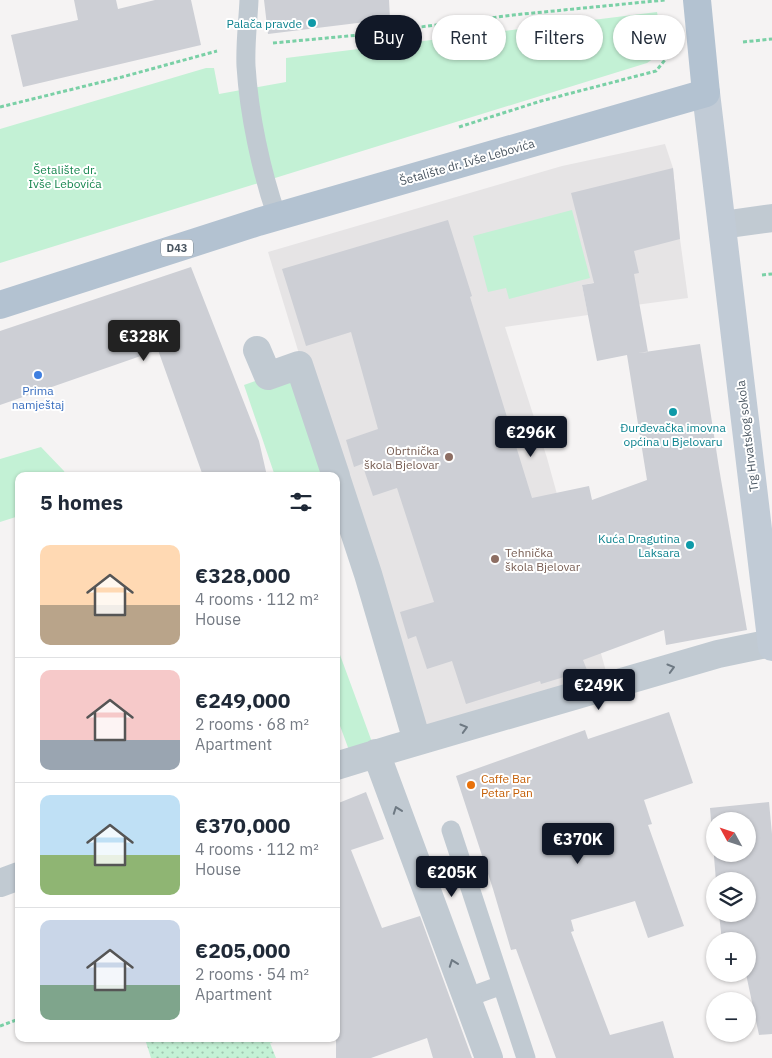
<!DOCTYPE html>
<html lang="en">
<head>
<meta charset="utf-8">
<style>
	:root { --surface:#fff; --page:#f6f6f7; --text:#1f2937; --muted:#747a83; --line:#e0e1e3; --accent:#111827 }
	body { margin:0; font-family:"IBM Plex Sans",sans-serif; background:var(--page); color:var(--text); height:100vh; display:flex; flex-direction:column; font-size:19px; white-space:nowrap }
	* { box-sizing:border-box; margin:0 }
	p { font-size:16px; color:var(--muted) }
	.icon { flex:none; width:28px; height:28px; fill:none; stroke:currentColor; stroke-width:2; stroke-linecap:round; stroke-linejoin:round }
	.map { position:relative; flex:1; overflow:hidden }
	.drawer { position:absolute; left:15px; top:472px; width:325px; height:570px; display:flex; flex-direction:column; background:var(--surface); border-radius:10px; box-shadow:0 1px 4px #0004 }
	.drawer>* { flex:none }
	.hud { position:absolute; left:355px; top:15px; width:341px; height:45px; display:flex; gap:10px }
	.needle { width:32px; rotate:310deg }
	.fabs { position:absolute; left:706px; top:812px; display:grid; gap:10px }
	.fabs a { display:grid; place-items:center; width:50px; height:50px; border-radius:50%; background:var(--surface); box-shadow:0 1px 4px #0004; font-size:25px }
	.price { position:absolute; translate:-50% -42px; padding:0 11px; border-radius:5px; background:var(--accent); color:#fff; font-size:16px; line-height:32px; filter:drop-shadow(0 1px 2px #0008) }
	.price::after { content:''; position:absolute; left:50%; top:30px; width:15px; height:11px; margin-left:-8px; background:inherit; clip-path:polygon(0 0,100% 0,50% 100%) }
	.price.active { background:#222; color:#fff }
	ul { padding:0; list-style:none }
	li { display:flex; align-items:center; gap:15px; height:125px; padding:0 25px }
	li+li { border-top:1px solid var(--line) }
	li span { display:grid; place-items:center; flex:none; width:140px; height:100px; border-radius:10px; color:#555 }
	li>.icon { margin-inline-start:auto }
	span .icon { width:60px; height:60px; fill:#fffc; stroke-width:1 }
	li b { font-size:21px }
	h2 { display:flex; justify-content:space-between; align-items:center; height:60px; padding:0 25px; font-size:21px }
	.chip { padding:0 18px; border-radius:22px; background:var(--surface); box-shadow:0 1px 4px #0004; font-size:18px; line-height:45px }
	.chip.active { background:var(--accent); color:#fff }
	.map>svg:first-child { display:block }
	.education { fill:#e6e4e5 }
	.green { fill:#c3f1d5 }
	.garden { fill:url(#garden-dots) }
	.building { fill:#cdcfd5; fill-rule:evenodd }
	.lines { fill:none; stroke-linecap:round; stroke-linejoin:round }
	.path { stroke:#7ad0a6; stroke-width:3; stroke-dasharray:4 2.5; stroke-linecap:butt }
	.lane { stroke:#c1cad2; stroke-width:19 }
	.street { stroke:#c1cad2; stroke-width:28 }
	.secondary { stroke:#c1cbd6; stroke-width:28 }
	.primary { stroke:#b3c2d1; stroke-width:28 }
	.oneway { stroke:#6e7983 }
	.culture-dot { fill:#0f9aa8; stroke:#fff; stroke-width:2 }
	.shop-dot { fill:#3f7fe0; stroke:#fff; stroke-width:2 }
	.education-dot { fill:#8d6e63; stroke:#fff; stroke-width:2 }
	.food-dot { fill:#e8710a; stroke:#fff; stroke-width:2 }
	.labels { text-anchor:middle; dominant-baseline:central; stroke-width:4; stroke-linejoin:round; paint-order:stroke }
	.shield { fill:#fff; stroke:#808990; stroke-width:1 }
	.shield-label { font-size:11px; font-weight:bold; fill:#4a5661 }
	.culture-label { font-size:12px; fill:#0d838f; stroke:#fff; text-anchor:end }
	.street-label { font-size:12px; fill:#4a5661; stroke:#fff }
	.park-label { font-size:12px; fill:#17864f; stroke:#fff }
	.shop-label { font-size:12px; fill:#366cbe; stroke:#fff }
	.education-label { font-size:12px; fill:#785e54; stroke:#fff; text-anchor:end }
	.food-label { font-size:12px; fill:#c56008; stroke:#fff; text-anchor:start }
</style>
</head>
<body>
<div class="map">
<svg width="772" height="1058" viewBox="0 0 772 1058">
	<defs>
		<pattern id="garden-dots" width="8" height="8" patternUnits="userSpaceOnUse" patternTransform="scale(1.25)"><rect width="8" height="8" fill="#c3f1d5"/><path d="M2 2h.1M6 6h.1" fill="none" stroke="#a0c6b0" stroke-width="1.8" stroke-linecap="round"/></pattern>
	</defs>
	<rect width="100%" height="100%" fill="#f5f3f3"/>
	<path class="education" d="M 665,144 L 673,168 L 680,239 L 688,298 L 628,306 L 622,277 L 582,285 L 588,315 L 505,327 L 547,458 L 610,686 L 417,741 L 268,252 L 562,166 Z"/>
	<path class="green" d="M 657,12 L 664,51 L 647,63 L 0,263 L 0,129 L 206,68 L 214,68 L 219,94 L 286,82 L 286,58 Z
		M 572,210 L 590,278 L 509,299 L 506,288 L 488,292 L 473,236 Z
		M 299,365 L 336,476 L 275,476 L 244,385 Z
		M 41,447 L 64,471 L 66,476 L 19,476 L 19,516 L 0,522 L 0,459 Z
		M 336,644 L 376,753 L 353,761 L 336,715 Z"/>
	<path class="garden" d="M 145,1039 L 281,1039 L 270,1043 L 276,1058 L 151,1058 Z"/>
	<path class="building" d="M 74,0 L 116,0 L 118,9 L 155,0 L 191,0 L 201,45 L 23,87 L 11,35 L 78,20 Z
		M 264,0 L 389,0 L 390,19 L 268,34 Z
		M 673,168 L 680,239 L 634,251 L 639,273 L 634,274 L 648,352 L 638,353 L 700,344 L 719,468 L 747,630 L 666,645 L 664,630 L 583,660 L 587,670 L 541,684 L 540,681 L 466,704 L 452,661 L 427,669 L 416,636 L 408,639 L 400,612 L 434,602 L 397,488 L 373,496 L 362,464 L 354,467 L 346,440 L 378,429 L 351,332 L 306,346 L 282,269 L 448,220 L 472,296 L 470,297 L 532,498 L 589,486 L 592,500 L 647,480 L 627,355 L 597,361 L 582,285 L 594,283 L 571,193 Z
		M 191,267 L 259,441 L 267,476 L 203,476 L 158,350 L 0,405 L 0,331 Z
		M 669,712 L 693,783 L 644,800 L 652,824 L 648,825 L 684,926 L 648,938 L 635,901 L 571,920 L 574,931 L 571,932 L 610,1035 L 663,1021 L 674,1058 L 556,1058 L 516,949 L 511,950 L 493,889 L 456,776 L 585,730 L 588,739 Z
		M 366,792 L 384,839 L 351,850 L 382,928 L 420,916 L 472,1058 L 433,1058 L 427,1038 L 371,1058 L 336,1058 L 336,804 Z
		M 769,802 L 772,834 L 772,1034 L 759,1035 L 746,974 L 748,974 L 748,941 L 739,941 L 739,939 L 722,941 L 719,914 L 748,914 L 748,881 L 716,881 L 710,808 ZM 715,821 L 748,821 L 748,854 L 715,854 Z"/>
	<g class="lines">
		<path class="path" d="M 743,42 L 772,39
			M 273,43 L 359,35 L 513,15 L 665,0
			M 0,107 L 122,77 L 217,51
			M 459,127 L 541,101 L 656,71 L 669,55
			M 762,275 L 772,274
			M 0,1026 L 19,1019"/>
		<path class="lane" d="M 249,0 C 248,22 245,44 246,66 C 249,114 261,171 277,217
			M 451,830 L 526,1058
			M 466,998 L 502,985"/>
		<path class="street" d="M 722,225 L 772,218
			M 257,350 L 268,376 L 299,365 L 336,476
			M 336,477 L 368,574 L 417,741
			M 376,753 L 489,1058
			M 336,766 L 395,748 L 718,654 L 771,643
			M 0,883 L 19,876"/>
		<path class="secondary" d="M 706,93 L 772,647"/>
		<path class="primary" d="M 0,305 L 258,222 L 706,93 L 697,0"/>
	</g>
	<defs><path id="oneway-chevron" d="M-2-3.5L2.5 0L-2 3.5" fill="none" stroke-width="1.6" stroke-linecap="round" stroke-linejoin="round" transform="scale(1.25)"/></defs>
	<g class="oneway">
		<use href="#oneway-chevron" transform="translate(671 668) rotate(-16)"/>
		<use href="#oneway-chevron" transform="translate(464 728) rotate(-16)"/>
		<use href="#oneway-chevron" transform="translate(397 810) rotate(-110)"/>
		<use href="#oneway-chevron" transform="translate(453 963) rotate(-110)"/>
	</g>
	<g class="culture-dot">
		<circle cx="312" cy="23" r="5"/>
		<circle cx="673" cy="412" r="5"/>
		<circle cx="690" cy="545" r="5"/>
	</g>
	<circle class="shop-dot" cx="38" cy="375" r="5"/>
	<g class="education-dot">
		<circle cx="449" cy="457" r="5"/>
		<circle cx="495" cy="559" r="5"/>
	</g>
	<circle class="food-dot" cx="471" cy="785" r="5"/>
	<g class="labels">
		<rect class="shield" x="161" y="239.5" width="32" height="17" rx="4"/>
		<g class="shield-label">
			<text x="177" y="248">D43</text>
		</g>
		<g class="culture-label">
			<text x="302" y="23">Palača pravde</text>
			<text x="673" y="427" text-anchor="middle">Đurđevačka imovna<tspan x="673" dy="14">općina u Bjelovaru</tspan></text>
			<text x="680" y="538">Kuća Dragutina<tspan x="680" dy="14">Laksara</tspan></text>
		</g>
		<g class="street-label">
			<text transform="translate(467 162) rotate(-16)">Šetalište dr. Ivše Lebovića</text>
			<text transform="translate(747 436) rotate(-97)">Trg Hrvatskog sokola</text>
		</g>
		<g class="park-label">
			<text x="65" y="169">Šetalište dr.<tspan x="65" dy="14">Ivše Lebovića</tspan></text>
		</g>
		<g class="shop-label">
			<text x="38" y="390">Prima<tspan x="38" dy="14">namještaj</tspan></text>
		</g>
		<g class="education-label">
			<text x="439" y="450">Obrtnička<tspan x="439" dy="14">škola Bjelovar</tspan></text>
			<text x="505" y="552" text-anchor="start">Tehnička<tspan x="505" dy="14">škola Bjelovar</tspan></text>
		</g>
		<g class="food-label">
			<text x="481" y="778">Caffe Bar<tspan x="481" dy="14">Petar Pan</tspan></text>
		</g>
	</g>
</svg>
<div class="fabs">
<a><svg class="needle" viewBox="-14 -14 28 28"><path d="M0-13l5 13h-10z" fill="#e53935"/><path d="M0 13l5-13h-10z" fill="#747a83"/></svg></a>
<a><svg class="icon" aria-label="layers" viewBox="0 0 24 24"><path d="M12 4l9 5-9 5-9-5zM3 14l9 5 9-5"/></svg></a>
<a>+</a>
<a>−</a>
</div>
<b class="price active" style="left:144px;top:362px">€328K</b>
<b class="price" style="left:531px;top:458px">€296K</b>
<b class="price" style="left:599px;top:711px">€249K</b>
<b class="price" style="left:578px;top:865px">€370K</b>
<b class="price" style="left:452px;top:898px">€205K</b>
<div class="hud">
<a class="chip active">Buy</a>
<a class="chip">Rent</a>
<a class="chip">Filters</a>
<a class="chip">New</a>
</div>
<section class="drawer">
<h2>5 homes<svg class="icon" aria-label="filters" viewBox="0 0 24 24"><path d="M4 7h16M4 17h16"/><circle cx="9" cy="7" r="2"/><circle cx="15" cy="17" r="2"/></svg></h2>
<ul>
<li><span style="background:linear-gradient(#ffd9b3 60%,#b9a48a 0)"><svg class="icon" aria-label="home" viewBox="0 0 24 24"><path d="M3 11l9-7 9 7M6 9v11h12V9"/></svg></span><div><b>€328,000</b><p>4 rooms · 112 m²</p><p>House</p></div></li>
<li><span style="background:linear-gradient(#f6c9c9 70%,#9aa5b1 0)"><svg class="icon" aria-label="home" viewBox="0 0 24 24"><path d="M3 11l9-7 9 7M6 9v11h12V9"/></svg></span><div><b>€249,000</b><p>2 rooms · 68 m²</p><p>Apartment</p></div></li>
<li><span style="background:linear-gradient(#bfe0f5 60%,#8fb573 0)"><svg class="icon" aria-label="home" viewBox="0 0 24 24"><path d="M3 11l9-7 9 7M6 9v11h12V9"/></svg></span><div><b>€370,000</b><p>4 rooms · 112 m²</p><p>House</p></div></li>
<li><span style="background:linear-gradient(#c9d6e8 65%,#7fa58c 0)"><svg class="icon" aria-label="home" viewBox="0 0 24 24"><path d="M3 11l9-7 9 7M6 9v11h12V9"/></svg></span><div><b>€205,000</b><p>2 rooms · 54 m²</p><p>Apartment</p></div></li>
</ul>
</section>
</div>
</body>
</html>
